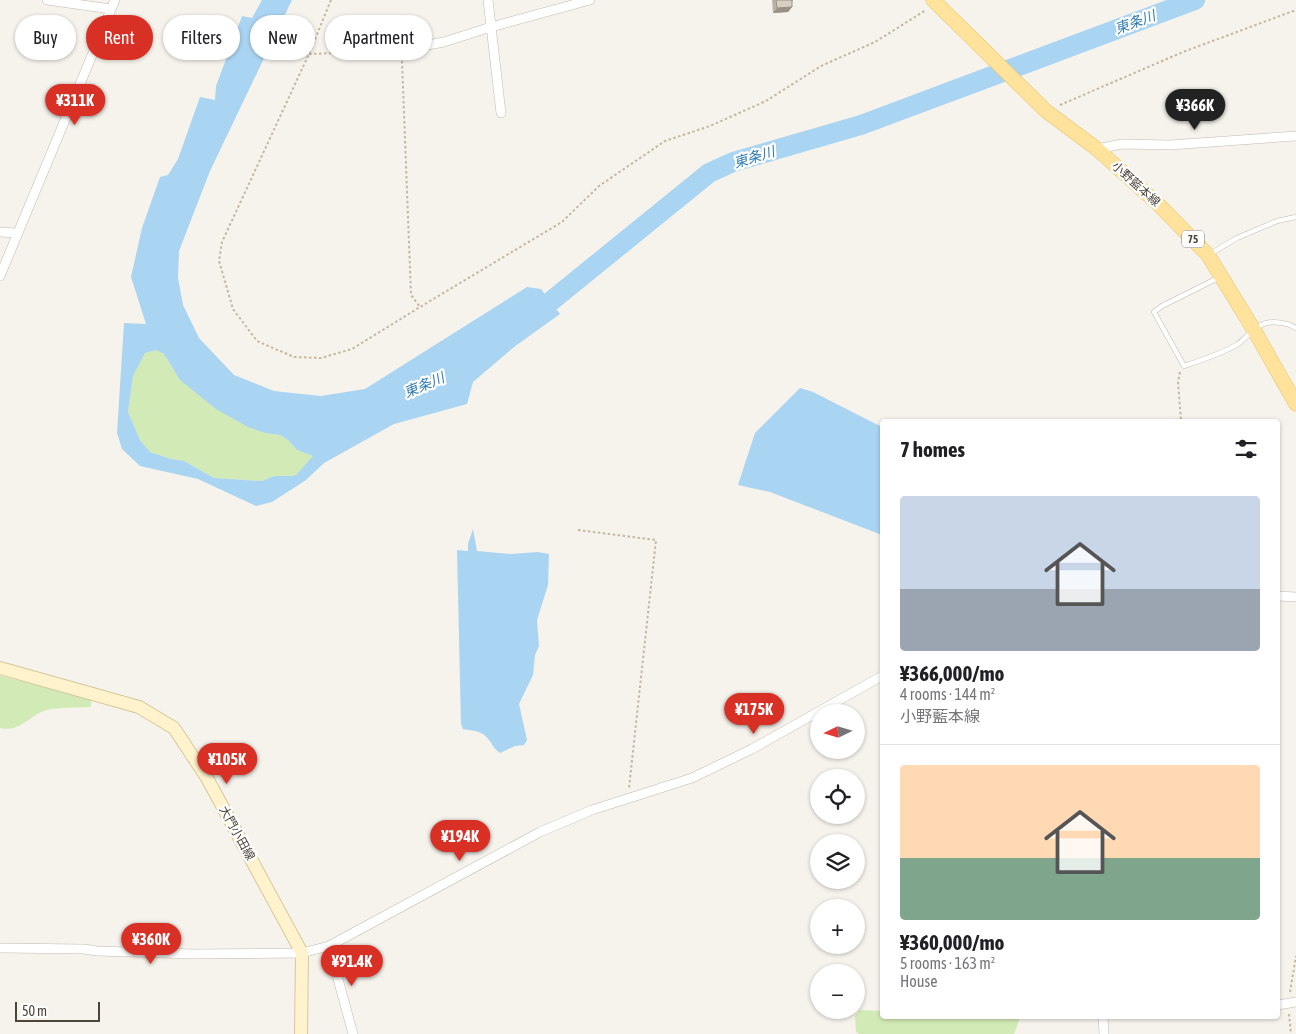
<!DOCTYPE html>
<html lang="en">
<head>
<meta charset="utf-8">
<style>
	:root { --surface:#fff; --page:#f6f6f6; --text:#202124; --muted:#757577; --line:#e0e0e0; --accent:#d93025 }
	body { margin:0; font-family:"Asap Condensed","Noto Sans JP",sans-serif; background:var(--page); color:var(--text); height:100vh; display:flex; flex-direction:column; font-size:19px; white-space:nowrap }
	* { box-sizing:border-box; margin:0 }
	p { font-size:16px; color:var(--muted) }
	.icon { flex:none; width:28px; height:28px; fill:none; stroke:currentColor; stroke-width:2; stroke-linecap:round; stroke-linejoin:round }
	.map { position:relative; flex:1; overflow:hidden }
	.panel { position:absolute; left:880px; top:419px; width:400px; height:600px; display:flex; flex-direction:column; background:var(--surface); border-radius:5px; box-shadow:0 1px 4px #0004 }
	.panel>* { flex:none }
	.hud { position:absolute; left:15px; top:15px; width:475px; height:45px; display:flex; gap:10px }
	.needle { width:32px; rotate:265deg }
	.controls { position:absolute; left:810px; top:704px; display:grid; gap:10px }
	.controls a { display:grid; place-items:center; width:55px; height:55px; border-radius:50%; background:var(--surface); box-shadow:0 1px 4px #0004; font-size:25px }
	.scale { position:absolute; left:15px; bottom:12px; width:85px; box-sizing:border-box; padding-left:5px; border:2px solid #4b4439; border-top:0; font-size:14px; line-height:18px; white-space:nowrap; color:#4b4439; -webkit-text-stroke:4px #fff; paint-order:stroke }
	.price { position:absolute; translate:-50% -42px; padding:0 11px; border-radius:18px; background:var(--accent); color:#fff; font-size:16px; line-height:32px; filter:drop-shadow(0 1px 2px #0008) }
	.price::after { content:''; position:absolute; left:50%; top:30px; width:15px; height:11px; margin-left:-8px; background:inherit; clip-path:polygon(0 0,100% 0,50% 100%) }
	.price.selected { background:#222; color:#fff }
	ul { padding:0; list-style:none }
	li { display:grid; align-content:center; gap:10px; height:265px; padding:0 20px }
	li+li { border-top:1px solid var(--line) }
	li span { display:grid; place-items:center; height:155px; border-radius:5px; color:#555 }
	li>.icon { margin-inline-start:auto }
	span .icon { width:90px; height:90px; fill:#fffc; stroke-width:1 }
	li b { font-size:21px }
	h2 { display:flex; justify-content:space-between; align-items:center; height:60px; padding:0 20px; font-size:21px }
	.tag { padding:0 18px; border-radius:22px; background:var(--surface); box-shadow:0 1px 4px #0004; font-size:18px; line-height:45px }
	.tag.selected { background:var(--accent); color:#fff }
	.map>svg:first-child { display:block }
	.green { fill:#d2eab5 }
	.water { fill:#a9d4f2; fill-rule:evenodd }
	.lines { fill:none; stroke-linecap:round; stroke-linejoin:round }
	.river { stroke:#a9d4f2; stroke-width:20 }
	.lane-casing { stroke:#c2bbae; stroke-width:5.5 }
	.street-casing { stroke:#c2bbae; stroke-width:10 }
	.secondary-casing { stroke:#d6c79b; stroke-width:14 }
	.primary-casing { stroke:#e6c16a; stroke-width:15 }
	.path { stroke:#c4b79f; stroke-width:2; stroke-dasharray:2.5 2.5; stroke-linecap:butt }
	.lane { stroke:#fff; stroke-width:4.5 }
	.street { stroke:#fff; stroke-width:9 }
	.secondary { stroke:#fff3cd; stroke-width:12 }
	.primary { stroke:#ffe39c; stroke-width:14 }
	.wall { fill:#bab2a6 }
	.shaded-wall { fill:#979187 }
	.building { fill:#d8cfc1; stroke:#979187 }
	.labels { text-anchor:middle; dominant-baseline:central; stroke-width:4.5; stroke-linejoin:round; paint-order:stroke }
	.shield { fill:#fff; stroke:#817c74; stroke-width:1 }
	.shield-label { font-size:11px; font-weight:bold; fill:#4b4439 }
	.street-label { font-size:12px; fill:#4b4439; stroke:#fff }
	.water-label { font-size:14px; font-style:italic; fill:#2e7ab2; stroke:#fff }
</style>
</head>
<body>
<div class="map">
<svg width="1296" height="1034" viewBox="0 0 1296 1034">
	<rect width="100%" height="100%" fill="#f6f3ec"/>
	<path class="green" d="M 156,350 L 164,354 L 180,380 L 265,433 L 280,435 L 288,440 L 297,450 L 314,456 L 296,475 L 291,476 L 274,476 L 262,481 L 214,478 L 184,461 L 171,459 L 150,452 L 140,440 L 128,412 L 133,376 L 145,353 Z
		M 0,676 L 91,698 L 91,707 C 78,708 59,707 47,710 C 29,715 20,733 0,728 Z
		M 860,1010 L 882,1011 L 882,1016 L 1021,1016 L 1014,1034 L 859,1034 L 856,1032 L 855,1016 Z"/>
	<path class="water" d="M 262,0 L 292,0 L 210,171 L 179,251 L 178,278 L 183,305 L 199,338 L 234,375 L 274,391 L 321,396 L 365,389 L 527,287 L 541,289 L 560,314 L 514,347 L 473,382 L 467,404 L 394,424 L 324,463 L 306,480 L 272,502 L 256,506 L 198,479 L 140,466 L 122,449 L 117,433 L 124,323 L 146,324 L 131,277 L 142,228 L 160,177 L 168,175 L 178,159 L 200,97 L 215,100 L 216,86 L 242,16 L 252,18 ZM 156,350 L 164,354 L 180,380 L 216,409 L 248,427 L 265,433 L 280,435 L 288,440 L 297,450 L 313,456 L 296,475 L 291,476 L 274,476 L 262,481 L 214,478 L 184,461 L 171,459 L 150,452 L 140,440 L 128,412 L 133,376 L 145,353 Z
		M 800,388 L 813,392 L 882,427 L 882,535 L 770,492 L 738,485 L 755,433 Z
		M 473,529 L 477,551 L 511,554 L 538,552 L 549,554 L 548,585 L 537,620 L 539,646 L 535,655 L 533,675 L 519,704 L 527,740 L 524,745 L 515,746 L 500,753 C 494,749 493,745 489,740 C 482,730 473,731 463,729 L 461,724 L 457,550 L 468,551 L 468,544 Z"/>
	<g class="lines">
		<path class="river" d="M 529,319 L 709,173 L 733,162 L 861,125 L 1195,0"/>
		<g class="lane-casing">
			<path id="lane" d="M 1210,254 L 1237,238 L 1277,221 L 1296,217
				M 1220,277 L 1162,306 L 1154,312 L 1184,366 C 1202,360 1221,354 1238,344 C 1246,338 1256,325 1266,323 C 1276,321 1288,323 1296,328"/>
		</g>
		<g class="street-casing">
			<path id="street" d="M 47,0 L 111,9
				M 488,0 L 501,113
				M 401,50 L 444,42 L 491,27 L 590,0
				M 1097,149 L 1122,144 L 1170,145 L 1296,136
				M 0,232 L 17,233
				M 0,276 L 115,0
				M 1278,596 L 1296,597
				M 329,946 L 353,1034
				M 0,948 L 84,949 L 97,951 L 194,954 L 302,953 L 329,946 L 540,832 L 592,810 L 692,778 L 752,749 L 882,676
				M 1278,1005 L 1296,1002
				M 1103,1016 L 1104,1034"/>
		</g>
		<g class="secondary-casing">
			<path id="secondary" d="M 0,668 L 139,707 L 174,728 L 207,778 L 302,953 L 301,1034"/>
		</g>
		<g class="primary-casing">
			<path id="primary" d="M 933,0 L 1046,111 L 1097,149 L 1157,203 L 1208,255 L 1254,330 L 1296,404"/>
		</g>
		<path class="path" d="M 331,0 L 309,54 L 222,242 L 219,261 L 233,309 L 257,341 L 294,357 L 321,358 L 352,349 L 420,307 L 562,222 L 599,186 L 665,141 L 710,126 L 766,101 L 821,66 L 875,42 L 926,10
			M 309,54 L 392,51
			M 402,61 L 411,295 L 420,307
			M 1060,105 L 1183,52 L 1296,10
			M 1180,372 L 1178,382 L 1181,421
			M 578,530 L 656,540 L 629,788
			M 1290,992 L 1296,956
			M 1289,1014 L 1291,1034"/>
		<use href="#lane" class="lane"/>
		<use href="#street" class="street"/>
		<use href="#secondary" class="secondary"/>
		<use href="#primary" class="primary"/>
	</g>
	<path class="wall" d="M 772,0 L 793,0 L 792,2 L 792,7 L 788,12 L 773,13 Z"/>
	<path class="shaded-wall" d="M 792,7 L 788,12 L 773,13 L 777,8 Z"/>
	<path class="building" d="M 776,0 L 792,0 L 792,7 L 777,8 Z"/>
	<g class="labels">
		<rect class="shield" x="1182" y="230.5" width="22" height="17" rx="4"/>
		<g class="shield-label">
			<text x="1193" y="239">75</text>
		</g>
		<g class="street-label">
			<text transform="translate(1136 184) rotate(42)">小野藍本線</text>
			<text transform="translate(237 833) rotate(61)">大門小田線</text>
		</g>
		<g class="water-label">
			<text transform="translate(1135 22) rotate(-20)">東条川</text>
			<text transform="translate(754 157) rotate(-17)">東条川</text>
			<text transform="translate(424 385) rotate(-23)">東条川</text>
		</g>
	</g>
</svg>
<div class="controls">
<a><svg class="needle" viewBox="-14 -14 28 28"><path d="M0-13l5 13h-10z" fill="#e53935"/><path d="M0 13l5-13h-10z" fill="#757577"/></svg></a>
<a><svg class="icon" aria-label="locate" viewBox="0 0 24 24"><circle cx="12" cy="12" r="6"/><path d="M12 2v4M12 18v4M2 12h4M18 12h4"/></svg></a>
<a><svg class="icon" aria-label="layers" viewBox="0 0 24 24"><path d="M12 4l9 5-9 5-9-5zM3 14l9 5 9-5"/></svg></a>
<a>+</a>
<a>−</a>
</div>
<div class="scale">50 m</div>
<b class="price" style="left:75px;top:126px">¥311K</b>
<b class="price selected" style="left:1195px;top:131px">¥366K</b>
<b class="price" style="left:754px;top:735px">¥175K</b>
<b class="price" style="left:227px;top:785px">¥105K</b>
<b class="price" style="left:460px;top:862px">¥194K</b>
<b class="price" style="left:151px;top:965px">¥360K</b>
<b class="price" style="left:352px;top:987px">¥91.4K</b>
<div class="hud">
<a class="tag">Buy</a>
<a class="tag selected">Rent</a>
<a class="tag">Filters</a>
<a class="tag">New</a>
<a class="tag">Apartment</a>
</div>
<section class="panel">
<h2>7 homes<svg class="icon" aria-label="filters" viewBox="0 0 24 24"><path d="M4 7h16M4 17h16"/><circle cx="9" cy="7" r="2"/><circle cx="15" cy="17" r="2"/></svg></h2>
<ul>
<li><span style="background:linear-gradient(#c9d6e8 60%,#9aa5b1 0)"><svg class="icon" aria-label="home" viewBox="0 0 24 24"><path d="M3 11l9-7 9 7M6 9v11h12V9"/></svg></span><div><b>¥366,000/mo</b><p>4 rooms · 144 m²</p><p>小野藍本線</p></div></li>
<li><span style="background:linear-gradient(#ffd9b3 60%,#7fa58c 0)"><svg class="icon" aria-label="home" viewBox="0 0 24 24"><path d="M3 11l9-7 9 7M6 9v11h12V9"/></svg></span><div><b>¥360,000/mo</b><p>5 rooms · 163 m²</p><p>House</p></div></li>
</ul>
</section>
</div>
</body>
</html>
